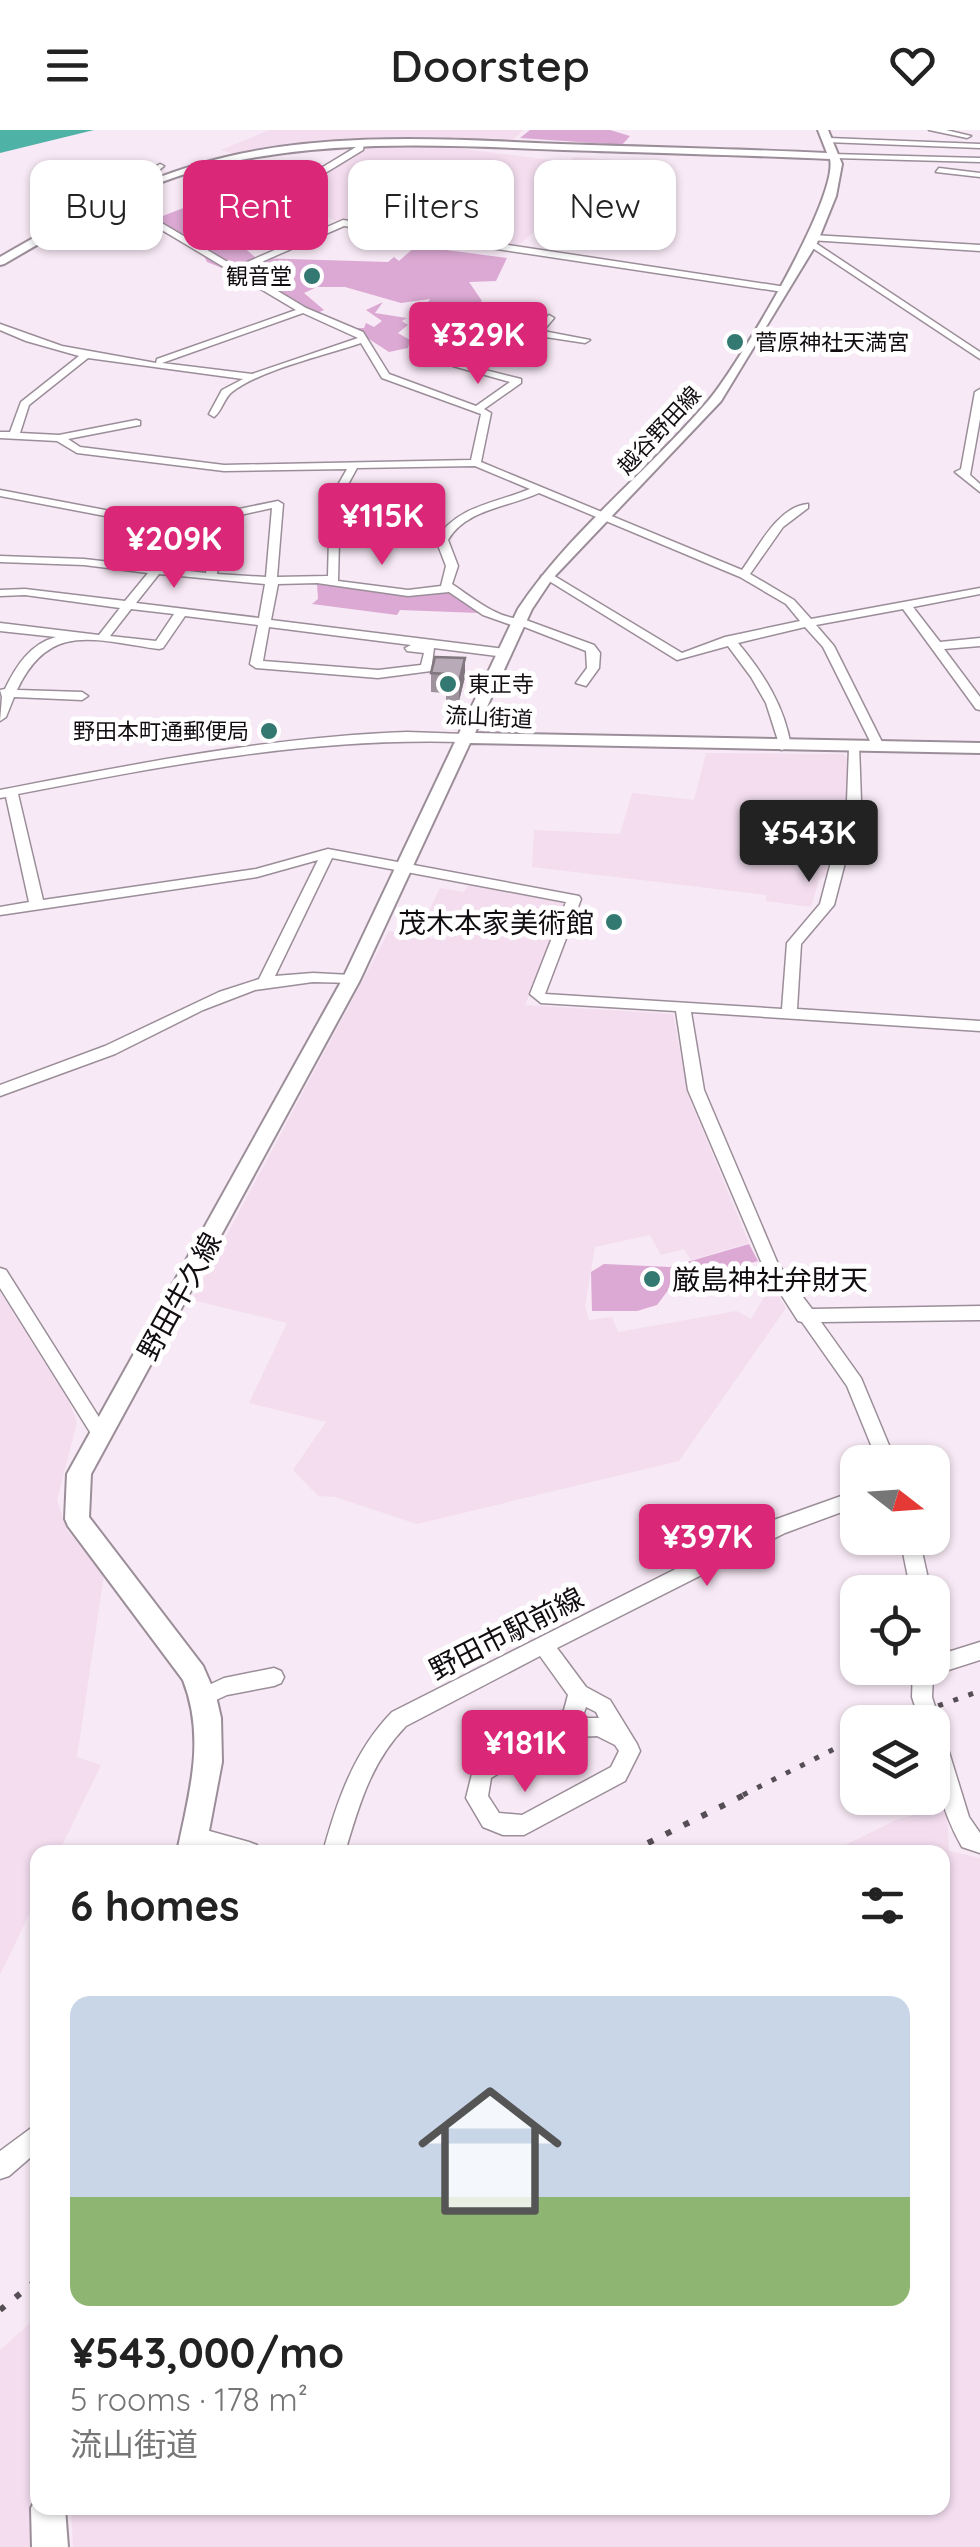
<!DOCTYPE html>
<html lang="en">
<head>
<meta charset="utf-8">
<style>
	:root { --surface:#fff; --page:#f6f6f6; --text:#222; --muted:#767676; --accent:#db2777 }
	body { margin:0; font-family:Quicksand,"Noto Sans JP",sans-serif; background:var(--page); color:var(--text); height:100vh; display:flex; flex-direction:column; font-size:38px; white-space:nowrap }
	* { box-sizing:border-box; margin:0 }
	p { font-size:32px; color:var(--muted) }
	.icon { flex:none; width:55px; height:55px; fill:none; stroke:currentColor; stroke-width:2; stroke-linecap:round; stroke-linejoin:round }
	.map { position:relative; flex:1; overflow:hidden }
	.side { position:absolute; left:30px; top:1715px; width:920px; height:670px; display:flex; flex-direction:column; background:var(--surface); border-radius:20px; box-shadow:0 2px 8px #0004 }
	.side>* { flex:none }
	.hud { position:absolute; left:30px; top:30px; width:920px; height:90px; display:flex; gap:20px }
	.needle { width:65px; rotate:107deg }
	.fabs { position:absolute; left:840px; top:1315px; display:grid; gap:20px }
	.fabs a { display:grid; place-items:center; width:110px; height:110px; border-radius:20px; background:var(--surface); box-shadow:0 2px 8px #0004; font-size:50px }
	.price { position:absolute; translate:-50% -85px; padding:0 22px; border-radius:10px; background:var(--accent); color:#fff; font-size:32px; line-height:65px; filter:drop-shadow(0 2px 5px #0008) }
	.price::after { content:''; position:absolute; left:50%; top:60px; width:30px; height:22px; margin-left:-15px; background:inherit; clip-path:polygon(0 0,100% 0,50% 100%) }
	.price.on { background:#222; color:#fff }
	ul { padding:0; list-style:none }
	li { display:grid; align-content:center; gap:20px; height:530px; padding:0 40px }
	li span { display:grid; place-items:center; height:310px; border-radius:20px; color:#555 }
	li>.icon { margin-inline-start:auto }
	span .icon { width:180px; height:180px; fill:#fffc; stroke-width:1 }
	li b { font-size:42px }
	h2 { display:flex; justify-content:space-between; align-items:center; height:120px; padding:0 40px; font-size:42px }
	.tag { padding:0 35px; border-radius:20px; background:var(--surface); box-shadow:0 2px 8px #0004; font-size:35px; line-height:90px }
	.tag.on { background:var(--accent); color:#fff }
	header { display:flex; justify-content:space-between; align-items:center; height:130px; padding:0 40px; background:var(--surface); font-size:45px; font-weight:600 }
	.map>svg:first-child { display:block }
	.built { fill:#f3ddef }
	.green { fill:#dba9d3 }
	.water { fill:#4fb2a6 }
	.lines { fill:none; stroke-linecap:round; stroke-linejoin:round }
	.minor-casing { stroke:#9b8e99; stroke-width:3 }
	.major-casing { stroke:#9b8e99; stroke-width:4 }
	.minor { fill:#fff; fill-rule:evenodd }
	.major { fill:#fff; fill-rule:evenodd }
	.rail-far1 { stroke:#554e54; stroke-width:5; stroke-dasharray:5 11; stroke-linecap:butt }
	.rail { stroke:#554e54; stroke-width:6; stroke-dasharray:6 14; stroke-linecap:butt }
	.wall { fill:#9e929d }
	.shaded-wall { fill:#81777f }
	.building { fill:#b8aab6; stroke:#81777f; stroke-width:2.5 }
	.poi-dot { fill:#337971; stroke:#fff; stroke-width:4 }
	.labels { text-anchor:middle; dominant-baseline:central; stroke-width:10; stroke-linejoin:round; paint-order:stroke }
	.far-poi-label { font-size:22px; fill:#120d11; stroke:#fff; text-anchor:end }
	.far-street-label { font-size:22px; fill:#120d11; stroke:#fff }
	.poi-label { font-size:28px; fill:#120d11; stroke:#fff; text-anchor:end }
	.street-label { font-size:28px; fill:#120d11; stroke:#fff }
</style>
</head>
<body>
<header><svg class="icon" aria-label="menu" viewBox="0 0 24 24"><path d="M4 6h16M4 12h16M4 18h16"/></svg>Doorstep<svg class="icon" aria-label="heart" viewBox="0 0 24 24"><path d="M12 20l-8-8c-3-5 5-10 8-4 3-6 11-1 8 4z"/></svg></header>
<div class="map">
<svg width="980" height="2417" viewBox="0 0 980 2417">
	<rect width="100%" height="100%" fill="#f7e9f5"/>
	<path class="built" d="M 269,0 L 523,0 L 512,11 L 401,7 L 237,25 L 221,20 Z
		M 382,16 L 456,18 L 568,32 L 574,27 L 615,30 L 617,40 L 641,68 L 610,106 L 539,98 L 517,116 L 333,90 L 290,65 L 366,17 Z
		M 706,623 L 843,624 L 849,629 L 846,669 L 841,688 L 833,688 L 826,745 L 819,750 L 811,777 L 766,771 L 766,765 L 532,737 L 534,700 L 620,704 L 632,663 L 694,670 Z
		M 469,754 L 567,774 L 525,875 L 673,884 L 688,965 L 749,1113 L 691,1130 L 684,1119 L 661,1125 L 650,1105 L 595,1117 L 585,1176 L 589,1190 L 612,1187 L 618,1202 L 737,1181 L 751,1189 L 771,1155 L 786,1178 L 679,1331 L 417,1394 L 335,1367 L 318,1366 L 293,1340 L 326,1292 L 249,1273 L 287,1193 L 192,1170 L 389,801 L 445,811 L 454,792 L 426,787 L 440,758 L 464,762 Z
		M 0,1162 L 69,1272 L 77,1292 L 57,1370 L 67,1400 L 104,1445 L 77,1627 L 101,1635 L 59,1722 L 38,1722 L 37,1768 L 0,1845 Z
		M 947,1677 L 949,1721 L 980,1728 L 980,2417 L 73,2417 L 71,2378 L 942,2378 L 942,1722 L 831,1722 L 898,1689 Z
		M 37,2187 L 38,2315 L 31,2347 L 30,2417 L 0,2417 L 0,2220 Z"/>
	<path class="green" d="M 530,0 L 610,0 L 630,6 L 622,15 L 520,8 Z
		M 255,66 L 198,84 L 212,100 L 233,108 L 256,128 L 388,132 L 394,127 L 399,131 L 416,116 L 507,128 L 496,151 L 469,152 L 482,171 L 454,188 L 418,192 L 430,169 L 401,173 L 345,157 L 317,157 L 304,163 L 324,180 L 315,184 L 276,162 L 288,154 L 274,159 L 207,132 L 203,124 L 162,102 L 155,89 L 191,75 Z
		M 383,172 L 375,183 L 407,188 L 402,191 L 408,195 L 398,203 L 410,210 L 408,218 L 389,222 L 352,198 L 364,198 L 366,193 L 374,197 L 382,191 L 366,180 Z
		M 317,454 L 406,465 L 450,463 L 479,483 L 400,480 L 397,485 L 312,474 L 318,469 Z
		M 749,1114 L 758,1131 L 672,1155 L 657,1175 L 637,1181 L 592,1181 L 591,1142 L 604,1134 L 670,1137 Z"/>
	<path class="water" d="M 0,0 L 94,0 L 0,23 Z"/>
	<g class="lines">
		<g class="minor-casing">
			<path id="minor" d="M 929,0 L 946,0 L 971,6 L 967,8 Z
				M 829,8 L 980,14 L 980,18 L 826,12 Z
				M 357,11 L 364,13 L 363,20 L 289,65 L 283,65 L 283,61 L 356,17 Z
				M 832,24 L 980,28 L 980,32 L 835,28 Z
				M 160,34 L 164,36 L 158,41 L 159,56 L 138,79 L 236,137 L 343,90 L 786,157 L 783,162 L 344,96 L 243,140 L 306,178 L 363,202 L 389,244 L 476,276 L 510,252 L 453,236 L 453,232 L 521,249 L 521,253 L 484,279 L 491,283 L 481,332 L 742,440 C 758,418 778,376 808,374 L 808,378 L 783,397 L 750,444 L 794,470 L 811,489 L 980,458 L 980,464 L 913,477 L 940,512 L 980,508 L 980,516 L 944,519 L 980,567 L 980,580 L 976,579 L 903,479 L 816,495 L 834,516 L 885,618 L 875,621 L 823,517 L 805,497 L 738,513 C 764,544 785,577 791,617 L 781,620 L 766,573 L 751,547 L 728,516 L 677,530 L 541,446 L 551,444 L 682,523 L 725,507 L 800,491 L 786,474 L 740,447 L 539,363 C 509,377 466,379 448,410 L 458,436 L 452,454 C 473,468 497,489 523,489 L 594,515 L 600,523 L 599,538 L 586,556 L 576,553 L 587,538 L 586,521 L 522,496 L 514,496 L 483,485 L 449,462 L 408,466 L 317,453 L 278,454 L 271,490 L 505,519 L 511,523 L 505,527 L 434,518 L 431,541 L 378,548 L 256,538 L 250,534 L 258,495 L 185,486 L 163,518 L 159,519 C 96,511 50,490 17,560 L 82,562 L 88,566 L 82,570 L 14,567 L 6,587 L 0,591 L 2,567 L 0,560 L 5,559 C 16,536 30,514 56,507 L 0,501 L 0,493 L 99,505 L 120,478 L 25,465 L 0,466 L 0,460 L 25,459 L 125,471 L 148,443 L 84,435 L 0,432 L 0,426 L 84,429 L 206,443 L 215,390 L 229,381 L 278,371 L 283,374 L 277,447 L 328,446 L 330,369 L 347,339 L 224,341 L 77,323 L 57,311 L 0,308 L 0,302 L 10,302 L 21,272 L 79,226 L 26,211 L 0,200 L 0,194 L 62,216 L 156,233 L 157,229 L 296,180 L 130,81 L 130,77 L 151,56 L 150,40 ZM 303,183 L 358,208 L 252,244 L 162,233 ZM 361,213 L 382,248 L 481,284 L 471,330 L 224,335 L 80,317 L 68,309 L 140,295 L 140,291 L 136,290 L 59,305 L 20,303 L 29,275 L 88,228 L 243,249 L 222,260 L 209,284 L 214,287 C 222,281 224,268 232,262 C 260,240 326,225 361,213 ZM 475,336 L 530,359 C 496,373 456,376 436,410 L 446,436 L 441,456 L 408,460 L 338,451 L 340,369 L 357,338 ZM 272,378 L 266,447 L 217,444 L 224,393 L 236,386 ZM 159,444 L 265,454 L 259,488 L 136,473 ZM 131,479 L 174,484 L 156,511 L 110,506 ZM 269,497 L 411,515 L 405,518 L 407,521 L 424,523 L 421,535 L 378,540 L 263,531 Z
				M 939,38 L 980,43 L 980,47 L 936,42 Z
				M 813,105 L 980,115 L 980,121 L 810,110 Z
				M 811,110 L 980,222 L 980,229 L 808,115 Z
				M 436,185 L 534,200 L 549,185 L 554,188 L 543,201 L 590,210 L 585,213 L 539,206 L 520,225 L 515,222 L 530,205 L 433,190 L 431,188 Z
				M 980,259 L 980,289 L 970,345 L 980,354 L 980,362 L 955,342 L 961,339 L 975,262 Z
				M 0,360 L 163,391 L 168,394 L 163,397 L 0,366 Z
				M 407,602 L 465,604 L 471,608 L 465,612 C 311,607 168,635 18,664 L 43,770 L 256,739 L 328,719 L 579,766 L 581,769 L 545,864 L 782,879 L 787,813 L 820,774 L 847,671 L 849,618 L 859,615 L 861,671 L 834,775 L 801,814 L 797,879 L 980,891 L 980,901 L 691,882 L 704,960 L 778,1134 L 812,1179 L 980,1176 L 980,1190 L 821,1192 L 861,1248 L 896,1332 L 878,1332 L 847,1256 L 802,1192 L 798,1191 L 763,1136 L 688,960 L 676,881 L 541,873 L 530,864 L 566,772 L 332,728 L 275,846 L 313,843 L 351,845 L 356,847 L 356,853 L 313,852 L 255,860 L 203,880 L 115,924 L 0,966 L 0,955 L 105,916 L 219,862 L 259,849 L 318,730 L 257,747 L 0,785 L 0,777 L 29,772 L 6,667 L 0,668 L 0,660 C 135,634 269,607 407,602 Z
				M 0,1138 L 6,1140 L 107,1300 L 110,1305 L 107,1310 L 95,1310 L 0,1158 Z
				M 858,1360 L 858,1376 L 785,1403 L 557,1518 L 586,1557 L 610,1570 L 637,1614 L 640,1621 L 625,1651 L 524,1705 L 503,1705 L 483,1697 L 466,1668 L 474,1636 L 564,1580 L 568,1565 L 540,1526 L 406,1596 C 371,1632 359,1675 345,1722 L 323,1722 C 337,1671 354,1621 392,1582 L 771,1391 ZM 586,1577 L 596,1582 L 599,1588 L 582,1588 ZM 597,1606 L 615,1615 L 619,1621 L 611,1637 L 522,1685 L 499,1683 L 488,1666 L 491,1648 L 555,1608 Z
				M 900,1408 L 919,1408 L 931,1462 L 911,1462 Z
				M 980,1512 L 980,1530 L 933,1545 L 932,1567 L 969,1687 L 980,1703 L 980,1723 L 962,1717 C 939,1676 932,1639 932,1592 L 920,1592 L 912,1567 L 913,1538 L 932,1538 L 932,1527 Z
				M 274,1538 L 281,1541 L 284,1547 L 281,1553 L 274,1556 L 227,1565 L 205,1575 L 198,1572 L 195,1566 L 198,1560 L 224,1548 Z
				M 195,1697 L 249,1712 L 257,1715 L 260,1722 C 235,1723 211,1723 187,1714 L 184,1707 L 187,1700 Z
				M 38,1993 L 38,2021 L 9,2046 L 0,2049 L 0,2021 Z"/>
		</g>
		<g class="major-casing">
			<path id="major" d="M 818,0 L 828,0 L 842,34 L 836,66 L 817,113 L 721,271 L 552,449 L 532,479 L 475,603 L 980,613 L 980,623 L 470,613 L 360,850 L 91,1344 L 89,1387 L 203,1536 L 216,1566 L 221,1588 L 222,1632 L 205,1722 L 177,1722 C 189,1664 206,1609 183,1550 L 68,1396 L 65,1389 L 67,1344 L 342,850 L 518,479 C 570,401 647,343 708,271 C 737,237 839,68 830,29 C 741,25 653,23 564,20 C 446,15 325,8 209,37 C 134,56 70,96 4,134 L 0,135 L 0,127 C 64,90 127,55 199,34 C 315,0 442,9 561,14 C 650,17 739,19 827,23 Z
				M 38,2365 L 38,2378 L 65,2378 L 68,2417 L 32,2417 L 31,2378 Z"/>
		</g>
		<use href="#minor" class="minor"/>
		<use href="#major" class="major"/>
		<path class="rail-far1" d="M 893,1592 L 980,1561
			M 743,1665 L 858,1607"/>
		<path class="rail" d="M 630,1722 L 748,1663
			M 0,2180 L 38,2149"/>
	</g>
	<path class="wall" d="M 435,527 L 465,547 L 459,571 L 446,570 L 446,563 L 431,562 L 431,543 Z"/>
	<path class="shaded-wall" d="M 465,528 L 465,547 L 459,571 L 459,552 Z"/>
	<path class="building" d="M 435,527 L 465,528 L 459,552 L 446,551 L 447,544 L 431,543 Z"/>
	<g class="poi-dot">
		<circle cx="312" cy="146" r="10"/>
		<circle cx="735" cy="212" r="10"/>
		<circle cx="448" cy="554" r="10"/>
		<circle cx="269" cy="601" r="10"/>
		<circle cx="614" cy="792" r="10"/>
		<circle cx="652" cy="1149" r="10"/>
	</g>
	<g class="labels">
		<g class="far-poi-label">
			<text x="292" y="146">観音堂</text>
			<text x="755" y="212" text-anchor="start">菅原神社天満宮</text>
			<text x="468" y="554" text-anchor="start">東正寺</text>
			<text x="249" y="601">野田本町通郵便局</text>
		</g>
		<g class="far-street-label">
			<text transform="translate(659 300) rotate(-47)">越谷野田線</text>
			<text transform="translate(489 587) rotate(3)">流山街道</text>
		</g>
		<g class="poi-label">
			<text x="594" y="792">茂木本家美術館</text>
			<text x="672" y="1149" text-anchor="start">厳島神社弁財天</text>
		</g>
		<g class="street-label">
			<text transform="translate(179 1166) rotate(-61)">野田牛久線</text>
			<text transform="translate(506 1503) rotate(-27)">野田市駅前線</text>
		</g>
	</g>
</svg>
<div class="fabs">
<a><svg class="needle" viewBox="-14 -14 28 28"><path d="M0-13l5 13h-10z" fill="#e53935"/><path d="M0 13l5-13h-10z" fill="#767676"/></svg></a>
<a><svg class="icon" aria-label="locate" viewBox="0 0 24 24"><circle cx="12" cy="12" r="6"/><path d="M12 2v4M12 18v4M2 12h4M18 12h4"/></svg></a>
<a><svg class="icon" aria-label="layers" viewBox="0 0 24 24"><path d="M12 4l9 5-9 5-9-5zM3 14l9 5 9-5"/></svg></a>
</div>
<b class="price" style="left:478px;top:257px">¥329K</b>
<b class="price" style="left:382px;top:438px">¥115K</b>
<b class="price" style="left:174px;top:461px">¥209K</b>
<b class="price on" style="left:809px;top:755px">¥543K</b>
<b class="price" style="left:707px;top:1459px">¥397K</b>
<b class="price" style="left:525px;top:1665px">¥181K</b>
<div class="hud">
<a class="tag">Buy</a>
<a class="tag on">Rent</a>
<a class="tag">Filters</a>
<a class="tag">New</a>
</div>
<section class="side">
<h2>6 homes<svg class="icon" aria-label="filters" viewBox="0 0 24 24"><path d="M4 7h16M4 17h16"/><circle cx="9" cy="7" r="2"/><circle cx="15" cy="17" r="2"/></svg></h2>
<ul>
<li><span style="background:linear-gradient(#c9d6e8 65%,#8fb573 0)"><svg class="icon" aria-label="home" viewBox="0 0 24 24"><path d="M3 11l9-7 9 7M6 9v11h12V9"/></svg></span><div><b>¥543,000/mo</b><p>5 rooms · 178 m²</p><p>流山街道</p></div></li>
</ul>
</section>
</div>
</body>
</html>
